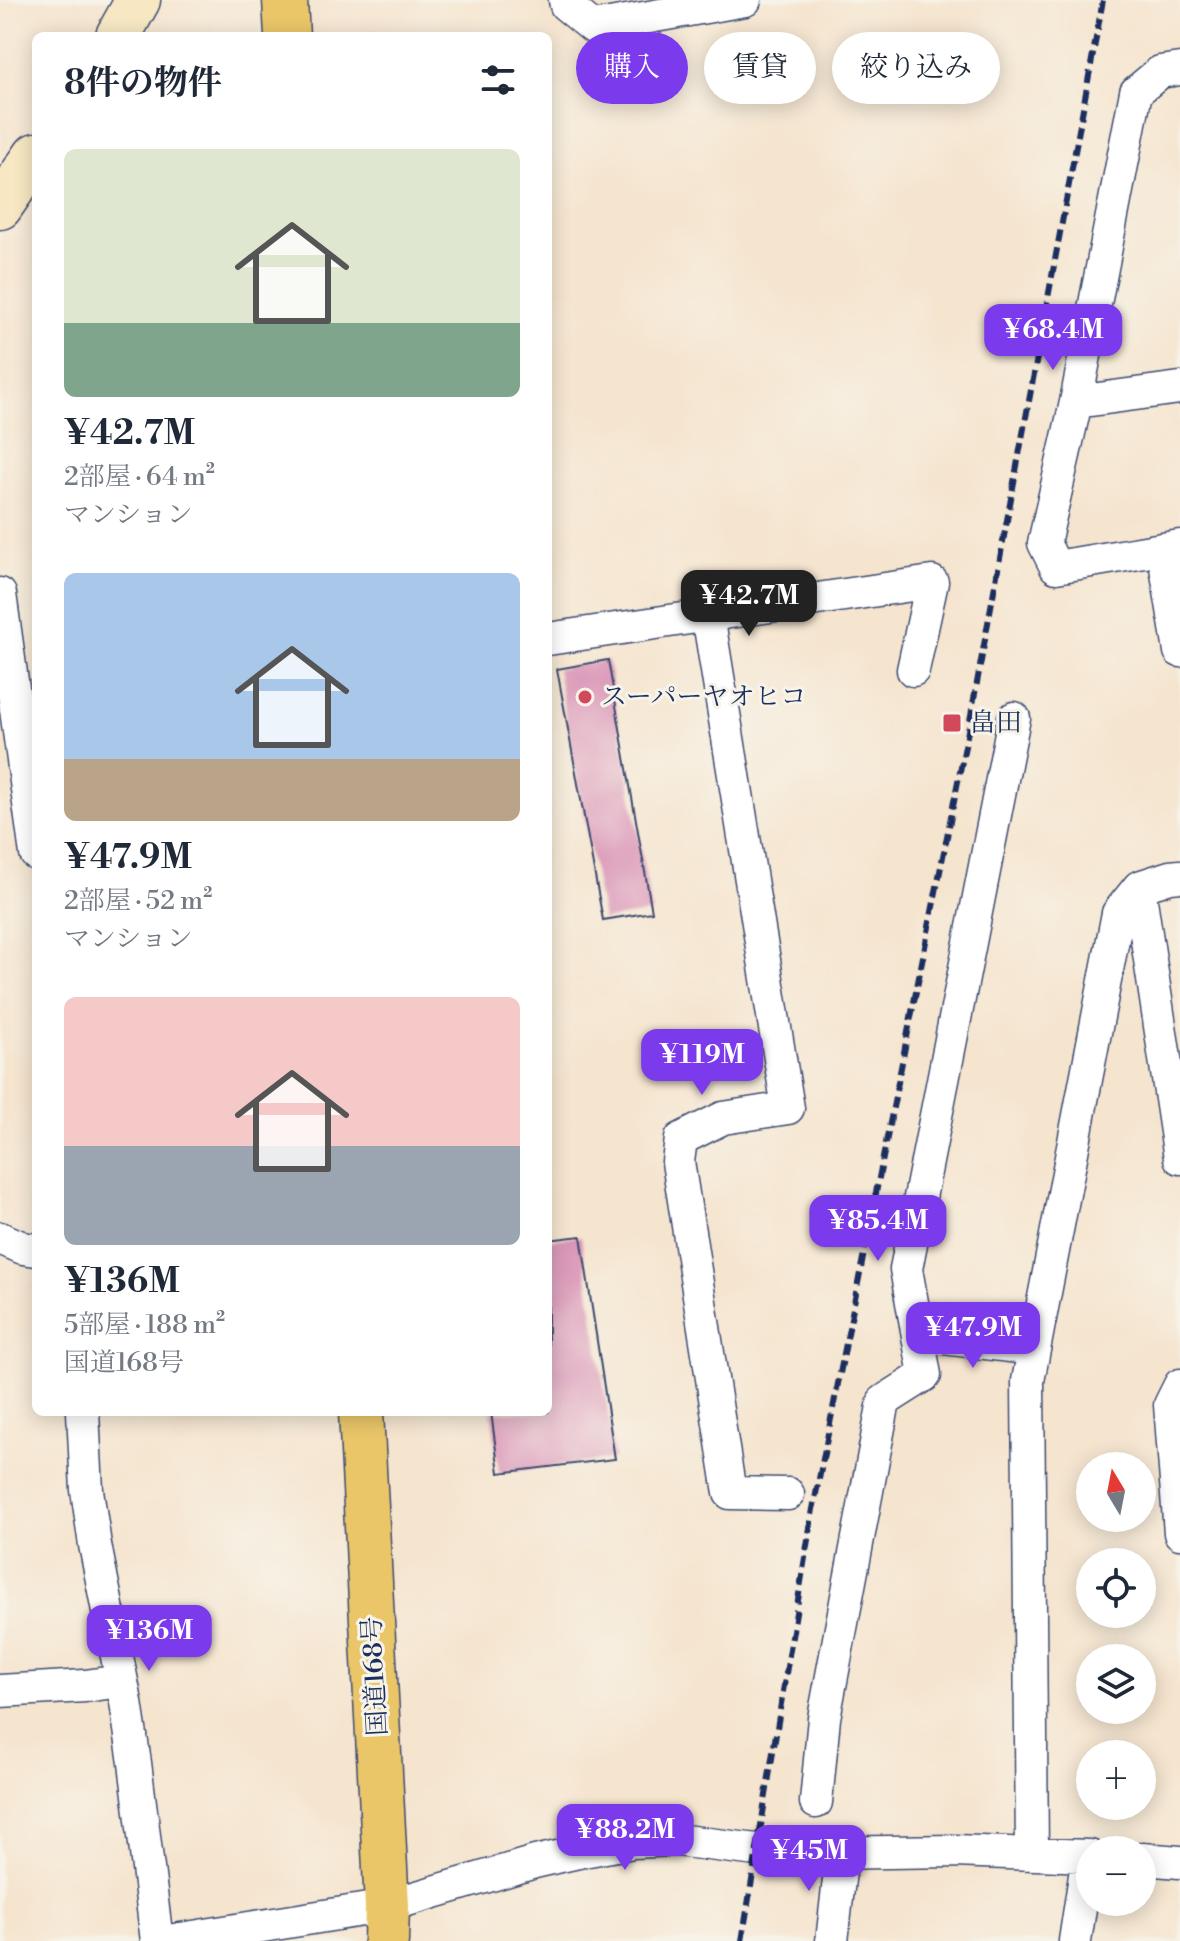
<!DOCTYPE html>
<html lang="ja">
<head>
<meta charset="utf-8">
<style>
	:root { --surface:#fff; --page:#f6f6f7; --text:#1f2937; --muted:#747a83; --accent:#7c3aed }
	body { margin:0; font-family:"Libre Bodoni","Noto Serif JP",serif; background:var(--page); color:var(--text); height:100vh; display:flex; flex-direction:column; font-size:30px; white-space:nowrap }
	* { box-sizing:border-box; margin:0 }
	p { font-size:26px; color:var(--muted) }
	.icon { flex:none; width:44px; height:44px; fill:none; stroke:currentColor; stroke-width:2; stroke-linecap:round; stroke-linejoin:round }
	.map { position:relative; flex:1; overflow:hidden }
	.drawer { position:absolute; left:32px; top:32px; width:520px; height:1384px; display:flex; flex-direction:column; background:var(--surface); border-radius:12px; box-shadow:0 4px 20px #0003 }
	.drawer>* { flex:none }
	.top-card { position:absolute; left:576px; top:32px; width:484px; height:72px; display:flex; gap:16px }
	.needle { width:52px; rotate:350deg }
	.tools { position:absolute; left:1076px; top:1452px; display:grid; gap:16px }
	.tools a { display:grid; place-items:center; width:80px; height:80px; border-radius:50%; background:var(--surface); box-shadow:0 4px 20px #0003; font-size:40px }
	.price { position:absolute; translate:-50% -68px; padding:0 18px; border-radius:16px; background:var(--accent); color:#fff; font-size:26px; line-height:52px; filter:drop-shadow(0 2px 4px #0008) }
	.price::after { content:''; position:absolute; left:50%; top:48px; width:24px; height:18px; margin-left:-12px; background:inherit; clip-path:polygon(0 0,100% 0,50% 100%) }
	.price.active { background:#222; color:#fff }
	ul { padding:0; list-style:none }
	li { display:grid; align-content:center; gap:16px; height:424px; padding:0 32px }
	li span { display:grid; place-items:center; height:248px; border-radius:12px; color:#555 }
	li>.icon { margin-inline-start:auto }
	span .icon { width:144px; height:144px; fill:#fffc; stroke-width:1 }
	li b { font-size:34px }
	h2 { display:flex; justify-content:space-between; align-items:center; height:96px; padding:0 32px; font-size:34px }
	.tag { padding:0 28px; border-radius:36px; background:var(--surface); box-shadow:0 4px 20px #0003; font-size:28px; line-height:72px }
	.tag.active { background:var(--accent); color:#fff }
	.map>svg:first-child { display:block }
	.building { fill:#d88eb4 }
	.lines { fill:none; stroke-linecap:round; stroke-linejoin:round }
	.minor-casing { stroke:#3c4a6f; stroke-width:35 }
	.secondary-casing { stroke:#3c4a6f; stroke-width:47 }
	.trunk-casing { stroke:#3c4a6f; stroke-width:47 }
	.minor { stroke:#fff; stroke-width:32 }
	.secondary { stroke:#f7e8c3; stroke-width:44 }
	.trunk { stroke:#eac669; stroke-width:44 }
	.rail { stroke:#1b2f5e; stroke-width:6; stroke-dasharray:12 6; stroke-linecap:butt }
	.poi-dot { fill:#d1495b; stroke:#f7f3e8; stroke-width:3 }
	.labels { text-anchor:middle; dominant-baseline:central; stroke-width:6; stroke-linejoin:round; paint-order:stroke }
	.poi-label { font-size:26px; fill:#1b2f5e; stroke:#f7f3e8; text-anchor:start }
	.street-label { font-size:26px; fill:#1b2f5e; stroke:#f7f3e8 }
</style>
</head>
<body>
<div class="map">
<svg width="1180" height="1941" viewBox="0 0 1180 1941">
	<rect width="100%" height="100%" fill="#f7f3e8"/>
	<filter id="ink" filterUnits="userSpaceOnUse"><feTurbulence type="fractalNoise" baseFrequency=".0125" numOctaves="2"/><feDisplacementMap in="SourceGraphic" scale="16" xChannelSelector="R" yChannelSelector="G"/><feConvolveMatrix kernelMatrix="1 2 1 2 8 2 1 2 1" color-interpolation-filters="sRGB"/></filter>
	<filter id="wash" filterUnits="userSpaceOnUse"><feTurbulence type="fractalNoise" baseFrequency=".006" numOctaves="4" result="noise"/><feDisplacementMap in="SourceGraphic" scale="32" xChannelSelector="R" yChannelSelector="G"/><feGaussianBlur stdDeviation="1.8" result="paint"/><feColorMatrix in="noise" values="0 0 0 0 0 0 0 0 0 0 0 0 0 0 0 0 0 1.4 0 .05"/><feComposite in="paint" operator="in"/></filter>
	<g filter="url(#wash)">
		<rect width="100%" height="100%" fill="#f5e4ce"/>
		<g id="blocks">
			<path class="building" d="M 608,660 L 652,912 L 603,920 L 557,669 Z
				M 581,1236 L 615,1459 L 499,1473 L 491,1412 L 548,1412 L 548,1240 Z"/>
		</g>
	</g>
	<g filter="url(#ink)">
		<use href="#blocks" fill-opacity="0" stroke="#3c4a6f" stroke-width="2"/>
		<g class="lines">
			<g class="minor-casing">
				<path id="minor" d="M 565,0 L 566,5 L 593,27 L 745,0
					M 1180,69 L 1160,72 L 1136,92 L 1076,402 L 1044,543 L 1056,567 L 1180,546
					M 1076,402 L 1180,388
					M 1163,549 L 1180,651
					M 0,594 L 36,854
					M 708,615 L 788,1108 L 723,1118 L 681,1139 L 678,1162 L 730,1493 L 788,1494
					M 548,639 L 932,582 L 913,670
					M 1139,887 L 1180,1158
					M 0,1238 L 23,1248 L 36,1250
					M 918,1335 L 1034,1349
					M 1180,1385 L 1170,1405 L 1180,1533
					M 83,1412 L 87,1490 L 95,1545 L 126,1702 L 135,1763 L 157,1941
					M 0,1691 L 85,1686 L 121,1681
					M 816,1802 L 824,1718 L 884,1401 L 925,1375 L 906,1269 L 1014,718
					M 1032,1853 L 1028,1381 L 1118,913 L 1139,887 L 1170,877 L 1180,876
					M 1142,1859 L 1180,1862
					M 168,1941 L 387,1906 L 535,1862 L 583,1851 L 633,1842 L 676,1840 L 757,1850 L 824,1853 L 954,1851 L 1090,1856
					M 832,1941 L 842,1853
					M 1075,1941 L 1088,1856"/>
			</g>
			<g class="secondary-casing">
				<path id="secondary" d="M 118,36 L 138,0
					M 0,207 L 36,155"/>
			</g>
			<g class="trunk-casing">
				<path id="trunk" d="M 285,0 L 287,36
					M 361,1412 L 387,1906 L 386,1941"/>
			</g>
			<use href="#minor" class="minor"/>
			<use href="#secondary" class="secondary"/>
			<use href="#trunk" class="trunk"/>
			<path class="rail" d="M 742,1941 L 813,1509 L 969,726 L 1103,0"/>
		</g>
	</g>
	<g class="poi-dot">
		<circle cx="585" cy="697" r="8"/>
		<rect x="942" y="713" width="20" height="20" rx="4"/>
	</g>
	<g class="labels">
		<g class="poi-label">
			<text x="601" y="697">スーパーヤオヒコ</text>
			<text x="970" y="723">畠田</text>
		</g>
		<g class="street-label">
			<text transform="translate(375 1676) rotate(-93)">国道168号</text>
		</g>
	</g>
</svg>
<div class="tools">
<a><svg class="needle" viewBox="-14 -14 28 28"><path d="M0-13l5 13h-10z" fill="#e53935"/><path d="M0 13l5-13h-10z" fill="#747a83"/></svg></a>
<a><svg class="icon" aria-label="locate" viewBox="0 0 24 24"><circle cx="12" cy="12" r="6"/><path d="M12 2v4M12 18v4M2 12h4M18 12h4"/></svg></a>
<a><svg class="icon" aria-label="layers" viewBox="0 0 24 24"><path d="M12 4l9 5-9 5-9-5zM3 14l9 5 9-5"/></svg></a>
<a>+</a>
<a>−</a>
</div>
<b class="price" style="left:1053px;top:372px">¥68.4M</b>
<b class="price active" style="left:749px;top:638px">¥42.7M</b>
<b class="price" style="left:702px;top:1097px">¥119M</b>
<b class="price" style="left:878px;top:1263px">¥85.4M</b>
<b class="price" style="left:973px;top:1370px">¥47.9M</b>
<b class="price" style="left:149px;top:1673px">¥136M</b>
<b class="price" style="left:625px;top:1872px">¥88.2M</b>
<b class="price" style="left:809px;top:1893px">¥45M</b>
<div class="top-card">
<a class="tag active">購入</a>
<a class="tag">賃貸</a>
<a class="tag">絞り込み</a>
</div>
<section class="drawer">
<h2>8件の物件<svg class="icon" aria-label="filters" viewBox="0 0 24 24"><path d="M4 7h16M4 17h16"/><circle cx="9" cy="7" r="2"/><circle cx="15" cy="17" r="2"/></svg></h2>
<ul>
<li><span style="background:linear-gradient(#dfe7d0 70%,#7fa58c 0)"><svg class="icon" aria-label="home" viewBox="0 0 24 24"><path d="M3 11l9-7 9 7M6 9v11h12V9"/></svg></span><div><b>¥42.7M</b><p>2部屋 · 64 m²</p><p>マンション</p></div></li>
<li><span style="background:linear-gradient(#a9c7e8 75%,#b9a48a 0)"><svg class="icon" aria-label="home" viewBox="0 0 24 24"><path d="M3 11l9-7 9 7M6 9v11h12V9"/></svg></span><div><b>¥47.9M</b><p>2部屋 · 52 m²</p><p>マンション</p></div></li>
<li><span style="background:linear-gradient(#f6c9c9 60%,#9aa5b1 0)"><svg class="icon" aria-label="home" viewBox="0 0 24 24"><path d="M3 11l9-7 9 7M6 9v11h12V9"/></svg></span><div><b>¥136M</b><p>5部屋 · 188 m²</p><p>国道168号</p></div></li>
</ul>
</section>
</div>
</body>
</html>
